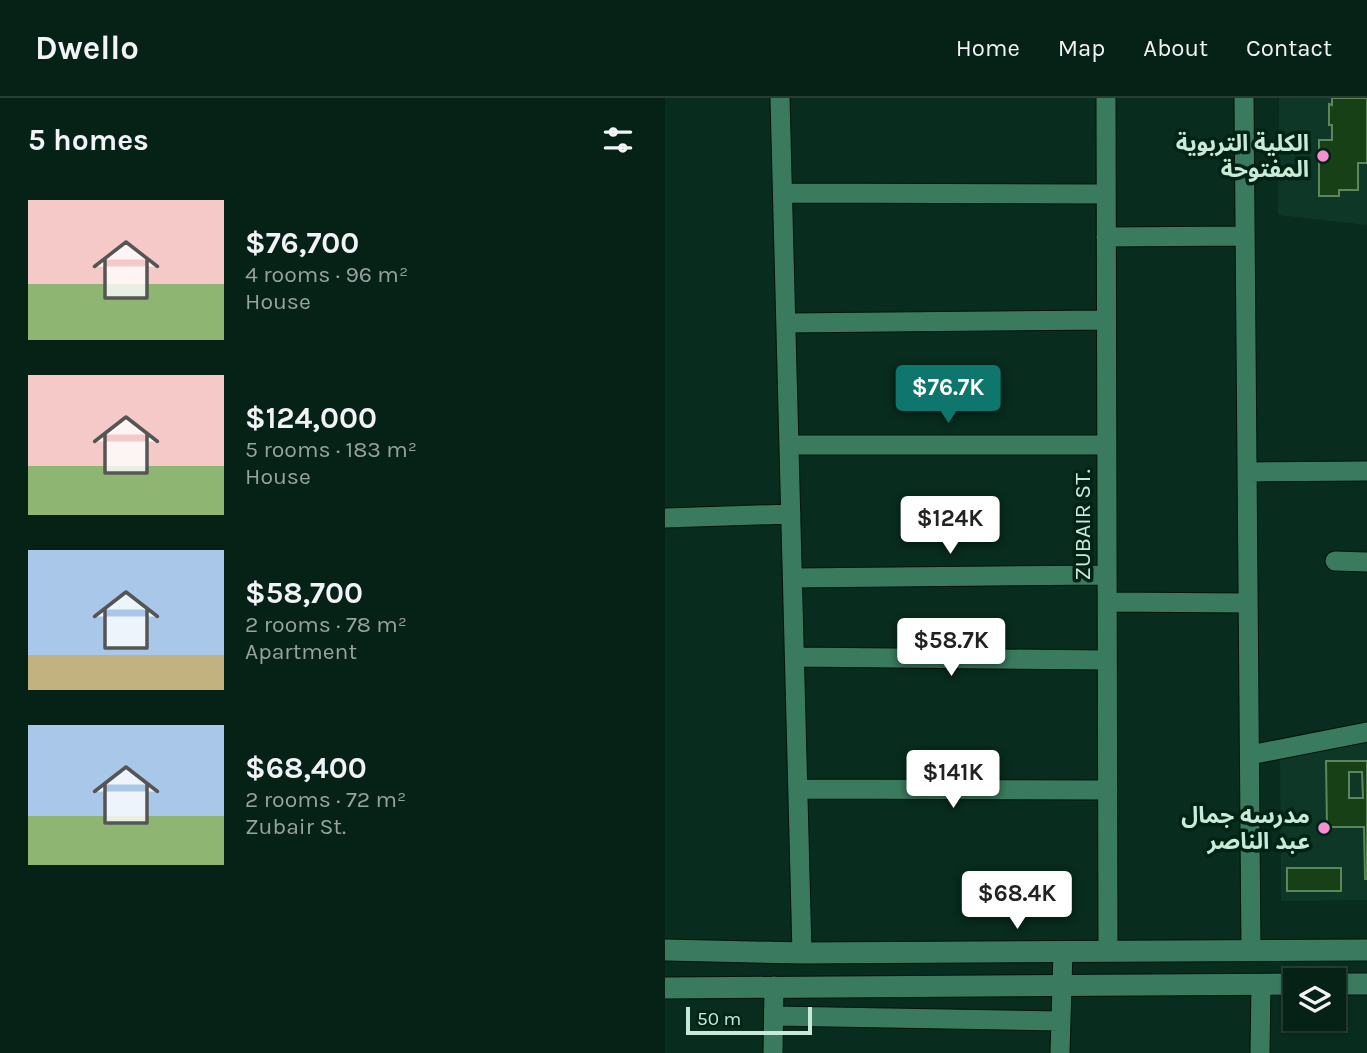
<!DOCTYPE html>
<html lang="en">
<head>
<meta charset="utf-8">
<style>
	:root { --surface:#062116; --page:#142e23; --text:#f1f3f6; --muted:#98a3a1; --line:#273e35; --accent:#0f766e }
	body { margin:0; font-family:Karla,"Noto Sans Arabic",sans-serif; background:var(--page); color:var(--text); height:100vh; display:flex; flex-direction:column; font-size:26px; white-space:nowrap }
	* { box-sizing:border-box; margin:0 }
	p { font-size:23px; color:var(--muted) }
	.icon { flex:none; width:38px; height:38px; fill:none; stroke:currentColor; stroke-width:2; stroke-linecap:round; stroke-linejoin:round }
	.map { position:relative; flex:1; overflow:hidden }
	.drawer { display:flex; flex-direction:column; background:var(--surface); width:665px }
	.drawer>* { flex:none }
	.fabs { position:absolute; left:618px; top:870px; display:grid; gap:14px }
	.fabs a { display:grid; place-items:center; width:63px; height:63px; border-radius:0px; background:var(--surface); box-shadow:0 2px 5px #0004,0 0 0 2px var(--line); font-size:35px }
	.scale { position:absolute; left:21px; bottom:18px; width:126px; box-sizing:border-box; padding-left:7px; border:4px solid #caead9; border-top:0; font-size:19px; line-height:24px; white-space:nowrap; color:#caead9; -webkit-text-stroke:5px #002315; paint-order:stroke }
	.price { position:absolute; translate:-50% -60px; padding:0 16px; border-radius:7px; background:#fff; color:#222; font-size:23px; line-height:46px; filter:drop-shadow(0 2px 4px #0008) }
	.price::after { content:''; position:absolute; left:50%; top:42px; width:21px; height:16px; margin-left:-10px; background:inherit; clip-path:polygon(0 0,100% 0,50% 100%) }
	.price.current { background:var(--accent); color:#fff }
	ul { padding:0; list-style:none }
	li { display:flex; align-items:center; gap:21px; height:175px; padding:0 28px }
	li span { display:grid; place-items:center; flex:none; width:196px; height:140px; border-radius:0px; color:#555 }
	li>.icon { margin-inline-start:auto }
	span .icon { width:84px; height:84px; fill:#fffc; stroke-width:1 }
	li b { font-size:30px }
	h2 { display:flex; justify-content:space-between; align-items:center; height:84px; padding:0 28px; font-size:30px }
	header { display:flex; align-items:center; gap:42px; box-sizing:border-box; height:98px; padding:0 35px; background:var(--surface); border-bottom:2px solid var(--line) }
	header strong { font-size:33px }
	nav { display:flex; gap:38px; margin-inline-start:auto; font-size:24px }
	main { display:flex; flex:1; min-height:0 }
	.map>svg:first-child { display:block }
	.built { fill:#0e3727 }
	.building { fill:#184017; stroke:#5d875a; stroke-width:2; fill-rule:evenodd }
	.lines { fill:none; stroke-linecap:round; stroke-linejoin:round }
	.street-casing { stroke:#01130a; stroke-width:21 }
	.secondary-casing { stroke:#01130a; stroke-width:23 }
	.street { stroke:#3a7b5f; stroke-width:19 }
	.secondary { stroke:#3a7b5f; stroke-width:21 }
	.poi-dot { fill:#f690d0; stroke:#002315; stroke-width:2.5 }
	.labels { text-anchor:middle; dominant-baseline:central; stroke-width:7; stroke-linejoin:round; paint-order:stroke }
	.poi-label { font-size:23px; font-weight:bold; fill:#caead9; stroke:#002315; text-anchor:end }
	.street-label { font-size:23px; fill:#caead9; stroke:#002315 }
</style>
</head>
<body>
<header>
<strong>Dwello</strong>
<nav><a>Home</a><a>Map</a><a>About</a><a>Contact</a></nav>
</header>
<main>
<section class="drawer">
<h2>5 homes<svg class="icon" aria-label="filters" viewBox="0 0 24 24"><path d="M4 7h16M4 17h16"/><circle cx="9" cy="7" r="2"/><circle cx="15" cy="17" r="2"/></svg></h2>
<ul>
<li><span style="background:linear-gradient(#f6c9c9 60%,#8fb573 0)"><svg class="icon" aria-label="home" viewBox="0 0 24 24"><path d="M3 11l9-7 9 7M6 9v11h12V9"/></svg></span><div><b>$76,700</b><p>4 rooms · 96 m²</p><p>House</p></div></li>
<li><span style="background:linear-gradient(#f6c9c9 65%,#8fb573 0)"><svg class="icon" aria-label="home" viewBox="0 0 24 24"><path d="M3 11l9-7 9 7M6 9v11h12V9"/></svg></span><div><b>$124,000</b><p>5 rooms · 183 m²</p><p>House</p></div></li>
<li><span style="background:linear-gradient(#a9c7e8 75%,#c2b280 0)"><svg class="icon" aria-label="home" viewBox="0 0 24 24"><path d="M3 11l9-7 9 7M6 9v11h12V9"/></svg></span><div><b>$58,700</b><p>2 rooms · 78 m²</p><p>Apartment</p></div></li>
<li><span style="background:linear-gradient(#a9c7e8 65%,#8fb573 0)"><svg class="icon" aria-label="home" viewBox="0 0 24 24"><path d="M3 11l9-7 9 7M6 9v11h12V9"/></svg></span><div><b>$68,400</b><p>2 rooms · 72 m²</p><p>Zubair St.</p></div></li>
</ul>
</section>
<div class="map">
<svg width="702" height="955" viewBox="0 0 702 955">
	<rect width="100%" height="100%" fill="#082c1e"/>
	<path class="built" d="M 614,0 L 702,0 L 702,127 L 613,117 Z
		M 702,642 L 702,802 L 616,803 L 615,658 Z"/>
	<path class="building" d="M 667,0 L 702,0 L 702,65 L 693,65 L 693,92 L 674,92 L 674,98 L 654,98 L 654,42 L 667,42 L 667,27 L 664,27 L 664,6 L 667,7 Z
		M 661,663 L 702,663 L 702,781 L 700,781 L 699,729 L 662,729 ZM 684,674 L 697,674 L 698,700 L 684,700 Z
		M 622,770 L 676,770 L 676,793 L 622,793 Z"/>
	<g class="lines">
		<g class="street-casing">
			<path id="street" d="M 115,0 L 137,855
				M 441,0 L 443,854
				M 579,0 L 586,853
				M 118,95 L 441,96
				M 441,139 L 580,138
				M 121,225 L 441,222
				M 124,347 L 442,347
				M 582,374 L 702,373
				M 0,420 L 126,416
				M 670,463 L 702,464
				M 128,480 L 442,477
				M 442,504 L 583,505
				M 130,559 L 442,562
				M 585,657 L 702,634
				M 133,691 L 443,692
				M 109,918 L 396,923
				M 108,955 L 109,888
				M 395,955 L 398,854
				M 595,955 L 596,886"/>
		</g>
		<g class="secondary-casing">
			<path id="secondary" d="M 0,852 L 137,855 L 702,852
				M 668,886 L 702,886
				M 0,890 L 630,886"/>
		</g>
		<use href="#street" class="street"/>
		<use href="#secondary" class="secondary"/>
	</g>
	<g class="poi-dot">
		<circle cx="658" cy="58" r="7"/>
		<circle cx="659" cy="730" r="7"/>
	</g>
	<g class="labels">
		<g class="poi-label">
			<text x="644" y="45">الكلية التربوية<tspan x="644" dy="26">المفتوحة</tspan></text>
			<text x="645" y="717">مدرسه جمال<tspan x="645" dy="26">عبد الناصر</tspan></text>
		</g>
		<g class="street-label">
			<text transform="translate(417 427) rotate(-90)">ZUBAIR ST.</text>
		</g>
	</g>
</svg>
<div class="fabs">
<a><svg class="icon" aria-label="layers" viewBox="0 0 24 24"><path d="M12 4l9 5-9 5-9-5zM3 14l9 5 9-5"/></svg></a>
</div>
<div class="scale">50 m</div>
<b class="price current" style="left:283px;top:327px">$76.7K</b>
<b class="price" style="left:285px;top:458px">$124K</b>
<b class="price" style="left:286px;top:580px">$58.7K</b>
<b class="price" style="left:288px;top:712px">$141K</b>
<b class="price" style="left:352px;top:833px">$68.4K</b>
</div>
</main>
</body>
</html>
